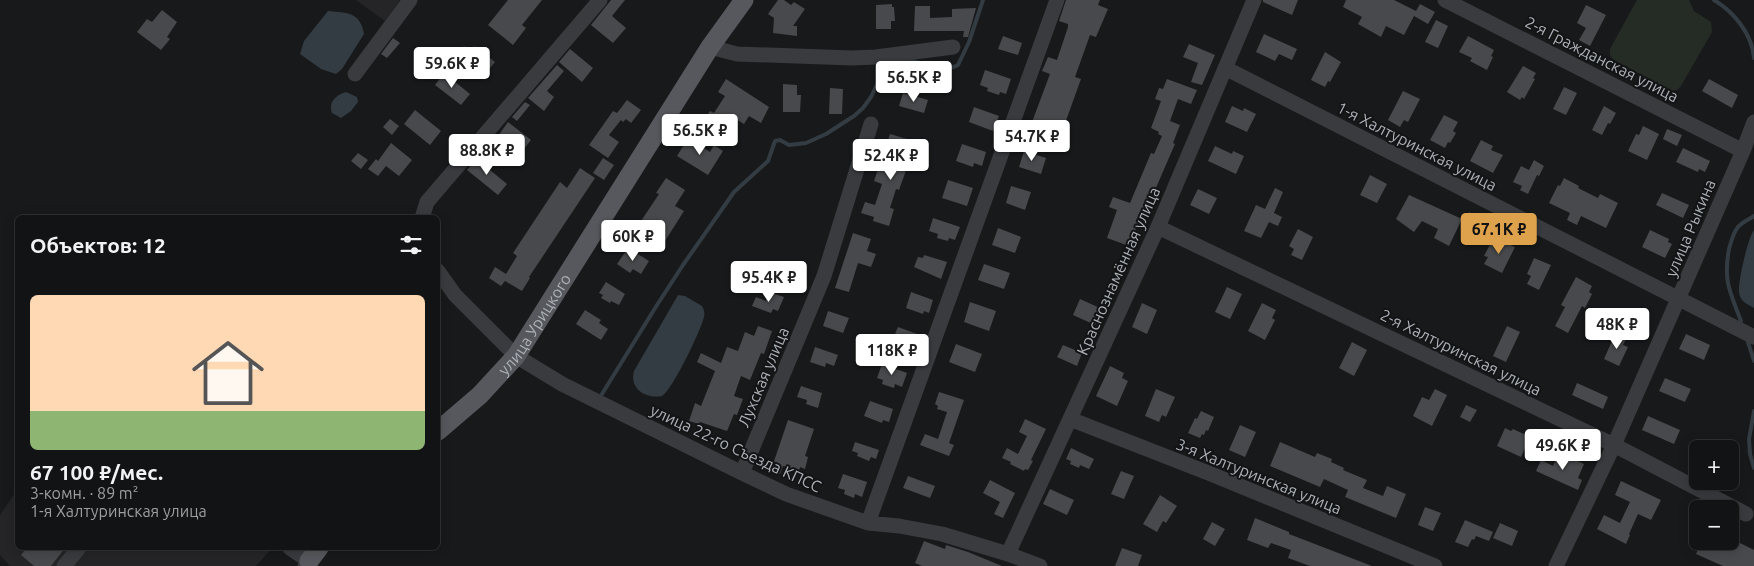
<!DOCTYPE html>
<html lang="ru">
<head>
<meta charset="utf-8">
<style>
	:root { --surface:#121314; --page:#1b1c1d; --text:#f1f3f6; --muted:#9c9ea0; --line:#313234; --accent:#dea14c }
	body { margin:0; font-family:Ubuntu,sans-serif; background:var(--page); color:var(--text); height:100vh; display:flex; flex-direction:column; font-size:19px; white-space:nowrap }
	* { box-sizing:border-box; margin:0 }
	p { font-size:16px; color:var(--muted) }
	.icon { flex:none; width:28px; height:28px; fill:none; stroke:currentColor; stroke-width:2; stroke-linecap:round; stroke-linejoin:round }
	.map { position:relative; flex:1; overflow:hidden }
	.sheet { position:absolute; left:15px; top:215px; width:425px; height:335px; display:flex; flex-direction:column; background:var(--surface); border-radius:8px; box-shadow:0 2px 12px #0003,0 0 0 1px var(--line) }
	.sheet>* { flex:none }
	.controls { position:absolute; left:1689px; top:440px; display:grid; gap:10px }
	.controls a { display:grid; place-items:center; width:50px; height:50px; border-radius:8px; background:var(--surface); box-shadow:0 2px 12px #0003,0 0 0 1px var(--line); font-size:25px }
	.price { position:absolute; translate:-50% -42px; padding:0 11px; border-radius:5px; background:#fff; color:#222; font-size:16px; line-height:32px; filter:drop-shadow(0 1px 2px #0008) }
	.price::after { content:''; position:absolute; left:50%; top:30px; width:15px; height:11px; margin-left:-8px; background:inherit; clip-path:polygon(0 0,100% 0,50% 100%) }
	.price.current { background:var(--accent); color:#111 }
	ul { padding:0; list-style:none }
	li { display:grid; align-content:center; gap:10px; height:265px; padding:0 15px }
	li+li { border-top:1px solid var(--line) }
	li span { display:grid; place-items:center; height:155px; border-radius:8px; color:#555 }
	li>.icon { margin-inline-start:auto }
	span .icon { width:90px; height:90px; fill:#fffc; stroke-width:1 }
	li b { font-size:21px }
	h2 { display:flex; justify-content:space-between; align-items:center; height:60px; padding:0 15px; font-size:21px }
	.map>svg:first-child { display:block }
	.built { fill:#252527 }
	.green { fill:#252c25 }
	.water { fill:#333c42 }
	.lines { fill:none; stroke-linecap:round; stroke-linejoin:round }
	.stream { stroke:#333c42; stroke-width:4 }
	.building { fill:#48494c }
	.minor { stroke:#3a3b3f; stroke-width:15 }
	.major { stroke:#56585d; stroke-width:19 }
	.labels { text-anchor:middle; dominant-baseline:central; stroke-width:4; stroke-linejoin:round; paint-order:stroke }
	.street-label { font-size:16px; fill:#acb1b8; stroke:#131415 }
</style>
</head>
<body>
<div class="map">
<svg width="1754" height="566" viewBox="0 0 1754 566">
	<rect width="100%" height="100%" fill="#18191a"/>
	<path class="built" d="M 356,0 L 400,0 L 385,21 Z
		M 17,490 L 18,548 L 272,548 L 256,566 L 10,566 L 0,555 L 0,515 Z"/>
	<path class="green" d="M 1637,0 L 1689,0 L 1694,11 L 1711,22 L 1712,32 L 1681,86 L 1677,90 L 1672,91 L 1616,61 C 1611,58 1609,55 1610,49 Z"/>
	<path class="water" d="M 328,11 C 348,13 360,12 364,34 L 342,69 L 336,74 L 321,69 L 300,54 L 304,41 Z
		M 346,92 L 357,97 L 358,102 L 351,111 L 341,118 L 332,113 C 328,102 336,95 346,92 Z
		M 1754,230 L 1754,308 C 1747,304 1739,301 1739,291 C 1738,282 1748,237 1754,230 Z
		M 678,295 L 685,296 L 702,306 C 704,310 705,313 704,317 C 701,330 672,391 662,396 C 646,399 629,389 634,371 Z"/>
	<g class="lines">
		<path class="stream" d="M 1714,0 C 1734,12 1752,34 1754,58
			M 905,60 C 923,60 939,76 958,65 L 969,42 L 983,0
			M 1741,321 C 1730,292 1723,281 1729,249 C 1731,242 1733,233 1738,227 C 1742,222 1748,220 1754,216
			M 1747,339 L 1754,361
			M 602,394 L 657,305 L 683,265 L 734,192 L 768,161 L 775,141 L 780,140 L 789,145 L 806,143 L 826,134 L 854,116 L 863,108 L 871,97 L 885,68 L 896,61
			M 1754,411 L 1749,439 L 1750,454 L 1754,468"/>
	</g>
	<path class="building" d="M 508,0 L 542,0 L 522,25 L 526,28 L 513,45 L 488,25 Z
		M 611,0 L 625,0 L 612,16 L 626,28 L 613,43 L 591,25 Z
		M 778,0 L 784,0 L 791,5 L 794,2 L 805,9 L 793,26 L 797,26 L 797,36 L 773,33 L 774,18 L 768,14 Z
		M 1066,0 L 1100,0 L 1098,5 L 1108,9 L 1096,37 L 1090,35 L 1075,77 L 1081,79 L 1059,140 L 1029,130 L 1050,74 L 1042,71 L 1048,57 L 1057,60 L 1068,27 L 1068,24 L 1059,21 Z
		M 1263,0 L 1298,0 L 1292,15 L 1263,2 Z
		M 1346,0 L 1394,0 L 1416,11 L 1420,4 L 1435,12 L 1428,24 L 1414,16 L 1404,35 L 1386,26 L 1381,37 L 1358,24 L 1362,17 L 1343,7 Z
		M 892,4 L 892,7 L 894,7 L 895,21 L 891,21 L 891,29 L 876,29 L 876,5 Z
		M 1586,5 L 1606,15 L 1590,46 L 1579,40 L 1586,28 L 1577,23 Z
		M 915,6 L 930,6 L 930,18 L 952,17 L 952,9 L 976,8 L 968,37 L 963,37 L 964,31 L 914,31 Z
		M 162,10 L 177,22 L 167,37 L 170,39 L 161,50 L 137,32 L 147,19 L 152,22 Z
		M 1436,20 L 1448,26 L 1438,48 L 1425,42 Z
		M 1264,34 L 1297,49 L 1292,60 L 1279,54 L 1275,61 L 1256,52 Z
		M 1003,36 L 1022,43 L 1018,55 L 998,49 Z
		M 1468,36 L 1494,50 L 1491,56 L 1493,57 L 1487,70 L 1470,61 L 1472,58 L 1459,52 Z
		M 393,38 L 400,43 L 387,58 L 381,54 Z
		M 1189,44 L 1215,55 L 1202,85 L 1191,82 L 1198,63 L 1183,57 Z
		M 464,46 L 471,52 L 475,46 L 495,62 L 485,74 L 470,62 L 469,64 L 457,55 Z
		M 570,49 L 593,68 L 582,82 L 559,62 Z
		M 1325,52 L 1341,62 L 1330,82 L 1328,81 L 1325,87 L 1311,80 Z
		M 557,65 L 564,71 L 547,91 L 554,97 L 544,111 L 528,98 Z
		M 1523,66 L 1536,73 L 1533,78 L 1535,79 L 1524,99 L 1522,97 L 1520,100 L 1507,92 Z
		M 985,70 L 1011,79 L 1006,94 L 1000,92 L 999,95 L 987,91 L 988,88 L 980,85 Z
		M 444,73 L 470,94 L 461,105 L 435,85 Z
		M 726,79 L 769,107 L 761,123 L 749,116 L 744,124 L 734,118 L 723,135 L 702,122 L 710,111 L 714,113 L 725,96 L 718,92 Z
		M 1167,79 L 1197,90 L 1191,104 L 1178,99 L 1170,121 L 1180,125 L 1173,143 L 1175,144 L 1155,190 L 1152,189 L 1129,246 L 1107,238 L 1117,210 L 1109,207 L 1113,197 L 1130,203 L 1151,153 L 1154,154 L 1162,136 L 1158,134 L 1159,132 L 1151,128 L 1161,101 L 1155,99 L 1159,88 L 1163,89 Z
		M 1709,79 L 1738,95 L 1732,108 L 1702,91 Z
		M 783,84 L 797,85 L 797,95 L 801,95 L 800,112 L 783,112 Z
		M 1564,87 L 1577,93 L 1566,115 L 1553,109 Z
		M 830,88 L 843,89 L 842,114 L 829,114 Z
		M 1403,91 L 1420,99 L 1408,122 L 1404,120 L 1400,127 L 1388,120 Z
		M 903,93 L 928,100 L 924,113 L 899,106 Z
		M 627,100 L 641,110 L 631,123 L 626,119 L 623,122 L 621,120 L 609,135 L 619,142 L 608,158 L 589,145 L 613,111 L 617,113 Z
		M 525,102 L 530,105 L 517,121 L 512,117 Z
		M 1232,106 L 1243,111 L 1244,108 L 1256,114 L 1247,132 L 1225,122 Z
		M 1604,106 L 1616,113 L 1610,124 L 1608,123 L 1602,135 L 1592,130 Z
		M 974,107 L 999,116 L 993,131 L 969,122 Z
		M 415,110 L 441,131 L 430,145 L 404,124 Z
		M 1444,115 L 1458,122 L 1453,131 L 1456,133 L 1450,143 L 1448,142 L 1445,148 L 1430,140 Z
		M 390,119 L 399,126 L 392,135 L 383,127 Z
		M 508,122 L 531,140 L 520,154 L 498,136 Z
		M 1643,126 L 1659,134 L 1647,160 L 1628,151 L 1636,134 L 1639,135 Z
		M 1667,129 L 1682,135 L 1677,146 L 1663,139 Z
		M 890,134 L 917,142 L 911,163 L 909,162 L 899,190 L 896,189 L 890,208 L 894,209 L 889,226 L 873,221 L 874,217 L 861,213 L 865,202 L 875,205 L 882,184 L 874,181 L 879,166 L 894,171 L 900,150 L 886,146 Z
		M 688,138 L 710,152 L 714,145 L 723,151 L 708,175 L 677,156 Z
		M 1481,140 L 1493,146 L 1491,150 L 1503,155 L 1493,173 L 1470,161 Z
		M 391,143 L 412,160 L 399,176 L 386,166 L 378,176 L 368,169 L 376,159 L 378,161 Z
		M 962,144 L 986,152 L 982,166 L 974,163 L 973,167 L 956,161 Z
		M 1215,146 L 1232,154 L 1233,151 L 1244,156 L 1236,174 L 1208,161 Z
		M 1683,148 L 1710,161 L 1705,172 L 1699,169 L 1698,172 L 1676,162 Z
		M 1024,151 L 1046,158 L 1041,174 L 1019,167 Z
		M 358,153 L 368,160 L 361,169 L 351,161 Z
		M 478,157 L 486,164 L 485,166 L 507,184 L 498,195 L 467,170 Z
		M 603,158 L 614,165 L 604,180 L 593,173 Z
		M 1534,160 L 1544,166 L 1539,176 L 1537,175 L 1528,194 L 1520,190 L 1522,186 L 1513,182 L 1521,166 L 1529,170 Z
		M 580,168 L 595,178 L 529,277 L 530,278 L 522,291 L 505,281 L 501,286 L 489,278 L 495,267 L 506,274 L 517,256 L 513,253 L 560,182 L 567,188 Z
		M 1370,175 L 1387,184 L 1377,203 L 1360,195 Z
		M 666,178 L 685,190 L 675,206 L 684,211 L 665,241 L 639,224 L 659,194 L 656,193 Z
		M 1564,178 L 1579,186 L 1578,188 L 1598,198 L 1600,194 L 1618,203 L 1606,228 L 1581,216 L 1577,225 L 1567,220 L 1570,213 L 1549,203 L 1558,185 L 1560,186 Z
		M 948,180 L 973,188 L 967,206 L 942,198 Z
		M 1011,186 L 1031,192 L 1025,210 L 1006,203 Z
		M 1275,188 L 1283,192 L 1274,213 L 1282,217 L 1278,226 L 1269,222 L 1261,238 L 1244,231 L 1256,205 L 1265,209 Z
		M 1198,189 L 1217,198 L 1209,214 L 1190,205 Z
		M 1662,193 L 1689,205 L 1683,218 L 1656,205 Z
		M 1409,195 L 1462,219 L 1449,246 L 1434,238 L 1438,229 L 1422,221 L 1414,232 L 1396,219 Z
		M 1469,212 L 1479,217 L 1473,227 L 1464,222 Z
		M 933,218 L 960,227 L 955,240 L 949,238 L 948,241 L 937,238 L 938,234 L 929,231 Z
		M 998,228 L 1021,237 L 1015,253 L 992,245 Z
		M 1298,229 L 1313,237 L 1302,260 L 1291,255 L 1294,249 L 1289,246 Z
		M 1650,230 L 1669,239 L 1668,242 L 1672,244 L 1665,258 L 1642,247 Z
		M 626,233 L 636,240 L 631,249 L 620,242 Z
		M 853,233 L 871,239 L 867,251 L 876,254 L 871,267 L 858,263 L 849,292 L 835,288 Z
		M 1494,237 L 1515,247 L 1502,273 L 1484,264 L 1488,257 L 1484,256 Z
		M 628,248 L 649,261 L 641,274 L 633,269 L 630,273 L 617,264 Z
		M 924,255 L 947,262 L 941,279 L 914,267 L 918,257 L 923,258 Z
		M 1534,258 L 1551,265 L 1539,290 L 1527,284 L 1531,276 L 1527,274 Z
		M 984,264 L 1010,273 L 1004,289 L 978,280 Z
		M 1576,277 L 1592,286 L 1589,292 L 1592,294 L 1585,308 L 1582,306 L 1568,333 L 1555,326 L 1565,307 L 1561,305 Z
		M 606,282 L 625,294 L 619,305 L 611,301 L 610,303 L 601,298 L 603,295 L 599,293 Z
		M 1227,287 L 1242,294 L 1230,319 L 1215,312 Z
		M 769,292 L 784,297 L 778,311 L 773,309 L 771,313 L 752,306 L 756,297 L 766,301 Z
		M 911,292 L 933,300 L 929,313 L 924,311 L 923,314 L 906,308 Z
		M 1080,299 L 1102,309 L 1095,325 L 1073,315 Z
		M 970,302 L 996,311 L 989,331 L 964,322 Z
		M 1142,303 L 1157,310 L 1147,334 L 1132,327 Z
		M 1262,303 L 1276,310 L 1272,318 L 1275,320 L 1265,340 L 1248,331 Z
		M 585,310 L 601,320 L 599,323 L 608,329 L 601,340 L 576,324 Z
		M 828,311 L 849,318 L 843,333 L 823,326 Z
		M 758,326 L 772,331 L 764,354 L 761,353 L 750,380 L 741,376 L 734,396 L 743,399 L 737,415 L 734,414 L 727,431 L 700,422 L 699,424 L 689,421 L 695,403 L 701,406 L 715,371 L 697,362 L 701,353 L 721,363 L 727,347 L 738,351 L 745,332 L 754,336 Z
		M 1507,326 L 1520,332 L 1506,362 L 1493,356 Z
		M 898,327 L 920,335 L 914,354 L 896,348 L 898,344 L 892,341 Z
		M 1616,332 L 1627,337 L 1623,345 L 1628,347 L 1619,366 L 1604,359 Z
		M 1686,334 L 1710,345 L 1704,360 L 1679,349 Z
		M 1352,342 L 1367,350 L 1354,376 L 1339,368 Z
		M 956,344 L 982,354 L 975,372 L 949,362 Z
		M 1063,345 L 1082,353 L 1077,366 L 1057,357 Z
		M 815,347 L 838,355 L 834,366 L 826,363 L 825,367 L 810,362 Z
		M 882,364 L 907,373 L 902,387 L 895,384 L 894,388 L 882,384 L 883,380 L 877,378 Z
		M 1110,366 L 1124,373 L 1122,378 L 1128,381 L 1117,406 L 1096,396 Z
		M 1665,378 L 1691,389 L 1685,402 L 1659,391 Z
		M 1577,383 L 1608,397 L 1603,409 L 1572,395 Z
		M 801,386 L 822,393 L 818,408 L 806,404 L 807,400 L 797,397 Z
		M 1156,389 L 1175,397 L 1166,417 L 1162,415 L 1159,422 L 1145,416 Z
		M 1435,389 L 1447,395 L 1432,426 L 1413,416 L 1422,397 L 1429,400 Z
		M 939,392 L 964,400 L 949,443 L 954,445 L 949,456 L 920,445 L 925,434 L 938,439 L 947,412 L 937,409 L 938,406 L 935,404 Z
		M 870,401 L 893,409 L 889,422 L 883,420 L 882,423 L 864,416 Z
		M 1466,405 L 1477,410 L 1470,422 L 1460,417 Z
		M 1201,411 L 1214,417 L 1208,431 L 1206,430 L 1204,435 L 1202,434 L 1200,438 L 1188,433 L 1195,418 L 1197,419 Z
		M 1648,416 L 1680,430 L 1674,444 L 1642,430 Z
		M 1025,419 L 1046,429 L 1031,460 L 1033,461 L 1028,470 L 1025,469 L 1024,471 L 1010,464 L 1011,462 L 1002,458 L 1007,448 L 1018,454 L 1027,436 L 1019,432 Z
		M 788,420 L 814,429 L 805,456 L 808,457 L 805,469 L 800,467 L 799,471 L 783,466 L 780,474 L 771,470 Z
		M 1240,425 L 1256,432 L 1245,457 L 1229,450 Z
		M 1505,428 L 1511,431 L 1513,429 L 1530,437 L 1521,457 L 1497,446 Z
		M 855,442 L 879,450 L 876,459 L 871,457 L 869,461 L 857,456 L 858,453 L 852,451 Z
		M 1280,442 L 1315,457 L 1317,453 L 1332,459 L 1331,462 L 1344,468 L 1343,470 L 1367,480 L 1363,488 L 1383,496 L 1387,486 L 1406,494 L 1396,518 L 1345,497 L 1348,490 L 1324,479 L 1320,487 L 1270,466 Z
		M 1071,448 L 1094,459 L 1089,469 L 1080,465 L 1079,468 L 1070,464 L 1071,461 L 1066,459 Z
		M 1559,452 L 1584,464 L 1578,478 L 1582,480 L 1578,490 L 1536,471 L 1541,460 L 1553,466 Z
		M 1121,471 L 1134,476 L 1124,499 L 1111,494 Z
		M 843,474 L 867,482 L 862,497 L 855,494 L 854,498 L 844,494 L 845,490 L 838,488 Z
		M 908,476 L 935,486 L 930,498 L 903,488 Z
		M 990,480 L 1015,493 L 1003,518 L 994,514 L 1000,502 L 983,493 Z
		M 1621,481 L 1661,500 L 1651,520 L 1638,514 L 1629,534 L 1630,535 L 1626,544 L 1597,529 L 1604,515 L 1620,523 L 1630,502 L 1615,495 Z
		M 1050,489 L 1074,500 L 1067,515 L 1043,504 Z
		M 1160,495 L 1177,506 L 1166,523 L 1163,521 L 1157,532 L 1143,524 Z
		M 1425,507 L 1441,513 L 1433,531 L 1418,525 Z
		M 1255,518 L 1289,532 L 1289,534 L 1372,566 L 1310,566 L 1288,558 L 1291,550 L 1271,543 L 1268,548 L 1247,540 Z
		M 1465,520 L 1493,532 L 1489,541 L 1476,536 L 1474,540 L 1472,539 L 1468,547 L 1455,542 Z
		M 1212,522 L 1225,529 L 1215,546 L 1203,539 Z
		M 1500,523 L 1518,531 L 1512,546 L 1493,538 Z
		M 1730,538 L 1754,550 L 1754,566 L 1723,566 L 1696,554 L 1702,541 L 1730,541 Z
		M 924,541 L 945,549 L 946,545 L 968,552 L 1002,566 L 922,566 L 915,563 Z
		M 27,548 L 65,548 L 51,566 L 34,566 L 21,555 Z
		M 1122,548 L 1142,555 L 1138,566 L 1115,566 Z"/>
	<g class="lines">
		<path class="minor" d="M 1445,0 L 1743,151
			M 710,47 L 737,54 L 852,58 L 876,57 L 953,47
			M 1225,68 L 1754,337
			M 355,74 L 410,0
			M 422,218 L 427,202 L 600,0
			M 1158,227 L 1614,445 L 1746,514
			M 438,271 L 455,295 L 516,356 L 562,384 L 742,473 L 786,494 L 868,523 L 899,526 L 942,534 L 1008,554 L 1040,566
			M 1070,419 L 1211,474 L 1435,566
			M 742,473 L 824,276 L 871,124
			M 868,523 L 1057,0
			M 290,548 L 309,561 L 305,566
			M 1008,554 L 1158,227 L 1254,0
			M 64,566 L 79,548
			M 1556,566 L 1614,445 L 1743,151 L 1754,122"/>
		<g class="major">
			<path id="s1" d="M 438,431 L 480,395 L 516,356 L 710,47 L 744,0"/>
			<path d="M 309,561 L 319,548"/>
		</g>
	</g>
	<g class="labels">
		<g class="street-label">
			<text transform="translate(1602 59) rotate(27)">2-я Гражданская улица</text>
			<text transform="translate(1417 146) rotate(27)">1-я Халтуринская улица</text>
			<text transform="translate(1690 228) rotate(-67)">улица Рыкина</text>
			<text transform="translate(1118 271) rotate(-66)">Краснознамённая улица</text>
			<text stroke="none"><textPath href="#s1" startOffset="145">улица Урицкого</textPath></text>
			<text transform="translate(1461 352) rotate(26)">2-я Халтуринская улица</text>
			<text transform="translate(763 377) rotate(-67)">Лухская улица</text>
			<text transform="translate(736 448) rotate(25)">улица 22-го Съезда КПСС</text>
			<text transform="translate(1259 476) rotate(22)">3-я Халтуринская улица</text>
		</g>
	</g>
</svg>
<div class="controls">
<a>+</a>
<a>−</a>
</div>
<b class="price" style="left:452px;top:89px">59.6K ₽</b>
<b class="price" style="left:914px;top:103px">56.5K ₽</b>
<b class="price" style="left:700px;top:156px">56.5K ₽</b>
<b class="price" style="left:1032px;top:162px">54.7K ₽</b>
<b class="price" style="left:487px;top:176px">88.8K ₽</b>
<b class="price" style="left:891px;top:181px">52.4K ₽</b>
<b class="price current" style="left:1499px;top:255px">67.1K ₽</b>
<b class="price" style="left:633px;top:262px">60K ₽</b>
<b class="price" style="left:769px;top:303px">95.4K ₽</b>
<b class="price" style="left:1617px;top:350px">48K ₽</b>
<b class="price" style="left:892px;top:376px">118K ₽</b>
<b class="price" style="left:1563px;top:471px">49.6K ₽</b>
<section class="sheet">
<h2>Объектов: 12<svg class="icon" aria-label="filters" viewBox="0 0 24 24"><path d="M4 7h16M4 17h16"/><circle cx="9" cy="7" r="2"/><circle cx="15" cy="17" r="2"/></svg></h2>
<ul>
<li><span style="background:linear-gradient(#ffd9b3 75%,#8fb573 0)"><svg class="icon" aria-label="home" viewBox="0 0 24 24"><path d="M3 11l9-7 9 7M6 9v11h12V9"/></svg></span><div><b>67 100 ₽/мес.</b><p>3-комн. · 89 m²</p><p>1-я Халтуринская улица</p></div></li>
</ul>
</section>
</div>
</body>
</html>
